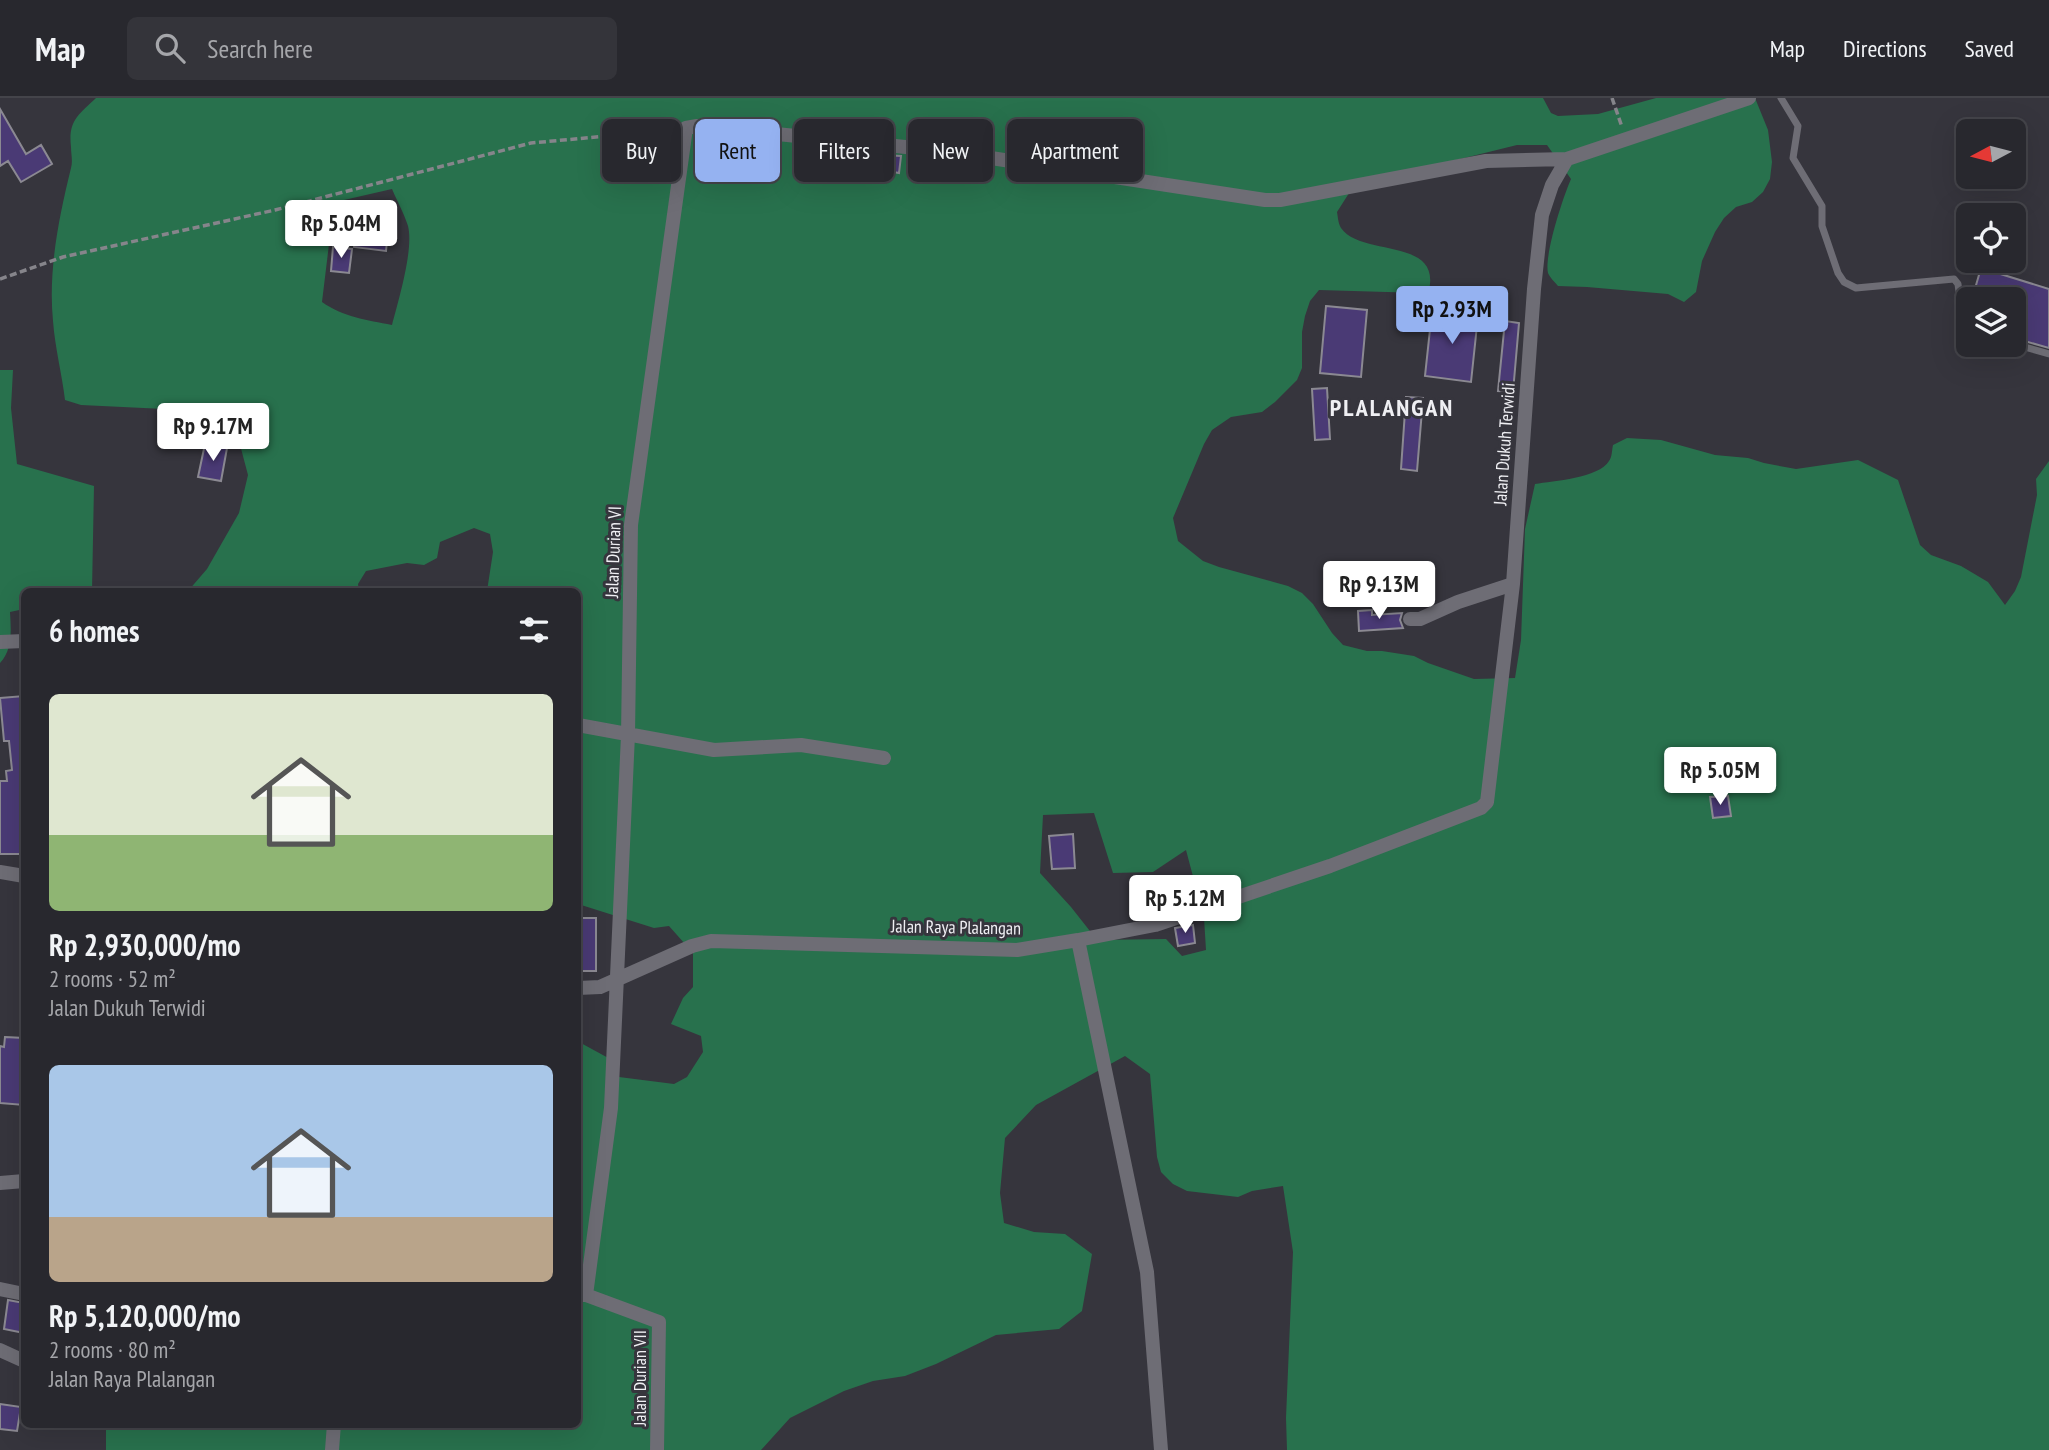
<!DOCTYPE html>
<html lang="en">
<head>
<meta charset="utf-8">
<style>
	:root { --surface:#28282e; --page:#34343a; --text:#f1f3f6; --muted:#a5a6aa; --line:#44444a; --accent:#95b2f1 }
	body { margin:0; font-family:"PT Sans Narrow",sans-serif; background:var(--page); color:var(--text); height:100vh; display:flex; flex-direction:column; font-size:26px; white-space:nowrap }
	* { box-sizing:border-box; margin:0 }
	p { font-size:23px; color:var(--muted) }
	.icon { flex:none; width:38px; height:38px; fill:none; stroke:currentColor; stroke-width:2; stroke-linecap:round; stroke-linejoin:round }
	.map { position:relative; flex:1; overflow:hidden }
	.details { position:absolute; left:21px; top:490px; width:560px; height:840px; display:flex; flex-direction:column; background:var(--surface); border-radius:10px; box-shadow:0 7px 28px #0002,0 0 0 2px var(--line) }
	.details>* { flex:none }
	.top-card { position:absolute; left:602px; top:21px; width:665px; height:63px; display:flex; gap:14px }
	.needle { width:46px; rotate:263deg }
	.buttons { position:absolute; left:1956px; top:21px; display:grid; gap:14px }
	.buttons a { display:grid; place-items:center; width:70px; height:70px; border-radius:10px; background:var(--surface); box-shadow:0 7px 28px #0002,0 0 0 2px var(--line); font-size:35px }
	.price { position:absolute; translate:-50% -60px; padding:0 16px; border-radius:7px; background:#fff; color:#222; font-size:23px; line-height:46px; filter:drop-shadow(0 2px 4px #0008) }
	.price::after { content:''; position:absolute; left:50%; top:42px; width:21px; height:16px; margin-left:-10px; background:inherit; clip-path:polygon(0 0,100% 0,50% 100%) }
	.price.selected { background:var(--accent); color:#111 }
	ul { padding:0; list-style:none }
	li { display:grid; align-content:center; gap:14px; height:371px; padding:0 28px }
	li span { display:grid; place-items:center; height:217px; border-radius:10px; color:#555 }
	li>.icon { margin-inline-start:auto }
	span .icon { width:126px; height:126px; fill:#fffc; stroke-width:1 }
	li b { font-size:30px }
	h2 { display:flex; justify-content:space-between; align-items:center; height:84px; padding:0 28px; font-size:30px }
	.pill { padding:0 24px; border-radius:10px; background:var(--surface); box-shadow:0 7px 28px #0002,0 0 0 2px var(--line); font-size:24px; line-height:63px }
	.pill.selected { background:var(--accent); color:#111 }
	header { display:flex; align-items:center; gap:42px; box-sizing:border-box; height:98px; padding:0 35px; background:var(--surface); border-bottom:2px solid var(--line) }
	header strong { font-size:33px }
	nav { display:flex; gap:38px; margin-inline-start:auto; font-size:24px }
	.search { width:490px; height:63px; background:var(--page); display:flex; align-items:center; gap:18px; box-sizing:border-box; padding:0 24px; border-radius:10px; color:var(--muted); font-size:26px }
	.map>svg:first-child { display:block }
	.green { fill:#28714d; fill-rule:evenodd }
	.building { fill:#4a3a75; stroke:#8b8992; stroke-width:2 }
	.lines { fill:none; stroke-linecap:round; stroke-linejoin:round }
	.path { stroke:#86858b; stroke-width:3.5; stroke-dasharray:7 3.5; stroke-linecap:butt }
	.service { stroke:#6e6d75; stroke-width:7 }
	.minor { stroke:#6e6d75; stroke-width:14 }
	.labels { text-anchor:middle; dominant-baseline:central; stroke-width:6; stroke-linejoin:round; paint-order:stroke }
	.street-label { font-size:18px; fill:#efeff3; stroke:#36353d }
	.district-label { font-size:24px; font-weight:bold; letter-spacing:2px; fill:#efeff3; stroke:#36353d }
</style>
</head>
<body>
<header>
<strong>Map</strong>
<div class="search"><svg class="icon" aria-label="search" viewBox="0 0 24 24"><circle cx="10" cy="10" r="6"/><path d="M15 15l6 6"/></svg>Search here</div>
<nav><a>Map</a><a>Directions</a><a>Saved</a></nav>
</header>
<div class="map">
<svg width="2049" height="1352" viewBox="0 0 2049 1352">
	<rect width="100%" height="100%" fill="#36353d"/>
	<path class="green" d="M 96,0 L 1543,0 L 1551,15 L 1558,18 L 1598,16 L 1656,0 L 1755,0 L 1768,32 L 1772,64 L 1770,81 L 1763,94 L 1752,104 L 1736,109 L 1724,120 L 1715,134 L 1702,163 L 1696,194 L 1684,204 L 1668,196 L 1587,189 L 1558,188 C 1555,184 1550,180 1548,175 C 1544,157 1563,99 1571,81 L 1547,47 L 1517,47 L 1448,64 L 1351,92 L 1337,114 C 1338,119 1338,125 1341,130 C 1361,159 1441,139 1429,192 L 1421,195 L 1319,192 L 1310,203 L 1305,218 L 1302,234 L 1302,270 L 1297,282 L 1275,304 L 1262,314 L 1231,319 L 1212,332 L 1204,346 L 1173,420 L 1178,443 L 1203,463 L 1219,469 L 1288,488 L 1302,495 L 1313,506 L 1332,535 L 1343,547 L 1367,553 L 1382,553 L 1414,558 L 1428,565 L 1474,581 L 1515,580 L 1521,542 L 1525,431 L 1535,386 C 1553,383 1599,380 1609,363 C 1612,360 1612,351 1613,347 L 1627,340 L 1661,342 L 1715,357 L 1748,360 L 1764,365 L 1796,371 L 1858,362 L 1898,382 L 1920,447 L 1931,457 L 1961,468 L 1988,484 L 2005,507 L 2015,493 L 2021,479 L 2037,397 L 2036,381 L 2049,363 L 2049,1352 L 1287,1352 L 1286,1320 L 1293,1154 L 1283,1088 L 1252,1093 L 1238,1099 L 1187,1093 L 1173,1086 L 1161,1074 L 1157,1059 L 1150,976 L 1125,958 L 1036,1007 L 1005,1040 L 1000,1095 L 1004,1125 L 1034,1134 L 1065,1136 L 1092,1156 L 1082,1213 L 1059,1231 L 996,1237 L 936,1266 L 905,1278 L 873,1283 L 844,1293 L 790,1320 L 761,1352 L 106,1352 L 106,1327 L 578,1326 L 578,948 L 579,944 L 612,962 L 619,979 L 674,986 L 687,979 L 703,954 L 701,938 L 671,926 L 683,900 L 693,889 L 693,855 L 669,828 L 654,830 L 578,806 L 578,494 L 487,493 L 493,454 L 490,436 L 474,430 L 440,444 L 437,460 L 424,467 L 407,465 L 366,473 L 358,486 L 359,493 L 188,493 L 207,471 L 239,415 L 248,377 L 234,324 L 220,315 L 206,313 L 81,307 L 65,302 C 62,276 55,250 53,223 C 48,172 59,119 71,70 C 73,63 71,56 71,49 C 68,23 78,17 96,0 ZM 392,91 C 397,103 404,115 408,128 C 414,151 398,204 392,227 C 367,222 343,219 322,204 L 330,138 L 331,105 ZM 1094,715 L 1113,775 L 1153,774 L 1186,752 L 1204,820 L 1206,852 L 1182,858 L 1166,841 L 1097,842 L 1071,809 L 1040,775 L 1043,717 Z
		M 0,272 L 13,272 L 11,310 L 17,366 L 94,388 L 92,493 L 24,494 L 24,511 L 10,514 C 11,532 13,551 0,565 Z"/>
	<path class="building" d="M 0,11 L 26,56 L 41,47 L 52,66 L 21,84 L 8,63 L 0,68 Z
		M 884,57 L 901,58 L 899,75 L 882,72 Z
		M 386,111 L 389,123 L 386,153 L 354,149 L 356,134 L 352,121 Z
		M 333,149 L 352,151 L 349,175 L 331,173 Z
		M 1981,170 L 2049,191 L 2049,250 L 2014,240 L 2014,201 L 1972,201 Z
		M 1326,208 L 1367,212 L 1361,279 L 1320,275 Z
		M 1432,213 L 1478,218 L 1471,284 L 1425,278 Z
		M 1505,223 L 1519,225 L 1513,294 L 1498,293 Z
		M 1327,290 L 1330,341 L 1315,342 L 1312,291 Z
		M 1406,299 L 1423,300 L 1417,373 L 1401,371 Z
		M 205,346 L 227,350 L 221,383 L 198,379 Z
		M 1372,512 L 1372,517 L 1402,515 L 1400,522 L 1403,530 L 1359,533 L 1358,513 Z
		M 24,598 L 24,756 L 0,756 L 0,683 L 7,683 L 6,673 L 12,672 L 9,643 L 4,643 L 0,600 Z
		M 1728,698 L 1731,718 L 1713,720 L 1710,699 Z
		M 1073,736 L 1075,770 L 1052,771 L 1049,738 Z
		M 578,820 L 596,820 L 596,873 L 578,873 Z
		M 1193,827 L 1195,845 L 1178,848 L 1175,830 Z
		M 5,939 L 24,940 L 24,1007 L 0,1005 L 0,948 L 4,949 Z
		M 8,1202 L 24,1205 L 24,1235 L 4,1231 Z
		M 0,1306 L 21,1309 L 17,1333 L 0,1331 Z"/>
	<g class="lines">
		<path class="path" d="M 1612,0 L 1622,29
			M 0,181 L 63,159 L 275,112 L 531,45 L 673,32"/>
		<path class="service" d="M 1781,0 L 1798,28 L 1793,60 L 1822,108 L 1822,128 L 1838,175 L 1844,184 L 1856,190 L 1954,181 L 1958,186 L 1963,224 L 1969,232
			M 2014,246 L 2049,256"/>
		<path class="minor" d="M 1410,521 L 1420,521 L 1458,504 L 1513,486
			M 0,544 L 24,543
			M 578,627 L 714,652 L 801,647 L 884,660
			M 0,774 L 24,778
			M 1078,842 L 1147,1174 L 1161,1352
			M 578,890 L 600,889 L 692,848 L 711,843 L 1017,852 L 1078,842 L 1155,827 L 1330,768 L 1481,710 L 1487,704 L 1513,486 L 1534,191 L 1542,117 L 1552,87 L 1567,61
			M 0,1085 L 24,1083
			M 0,1191 L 24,1196
			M 579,1197 L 586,1197 L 659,1224 L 657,1352
			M 586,1197 L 611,1010 L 628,637 L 631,427 L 686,30 L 697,28 L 945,53 L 1265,102 L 1280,102 L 1486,63 L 1567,61 L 1749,0
			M 0,1252 L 24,1263
			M 332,1352 L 334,1326"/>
	</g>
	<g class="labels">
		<g class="street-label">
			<text transform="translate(1504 346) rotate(-86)">Jalan Dukuh Terwidi</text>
			<text transform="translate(613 454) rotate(-88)">Jalan Durian VI</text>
			<text transform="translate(956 829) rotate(1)">Jalan Raya Plalangan</text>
			<text transform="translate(639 1280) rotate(-90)">Jalan Durian VII</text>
		</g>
		<g class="district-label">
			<text x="1392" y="309">PLALANGAN</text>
		</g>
	</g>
</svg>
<div class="buttons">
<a><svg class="needle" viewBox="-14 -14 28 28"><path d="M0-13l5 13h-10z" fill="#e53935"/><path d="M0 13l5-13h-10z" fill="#a5a6aa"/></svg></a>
<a><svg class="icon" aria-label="locate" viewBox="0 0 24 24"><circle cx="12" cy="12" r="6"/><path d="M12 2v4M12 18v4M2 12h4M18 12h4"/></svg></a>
<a><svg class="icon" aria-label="layers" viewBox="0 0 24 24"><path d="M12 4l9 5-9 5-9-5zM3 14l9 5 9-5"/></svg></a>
</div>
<b class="price" style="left:341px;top:162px">Rp 5.04M</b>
<b class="price selected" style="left:1452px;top:248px">Rp 2.93M</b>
<b class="price" style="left:213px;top:365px">Rp 9.17M</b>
<b class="price" style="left:1379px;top:523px">Rp 9.13M</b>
<b class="price" style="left:1720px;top:709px">Rp 5.05M</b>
<b class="price" style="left:1185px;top:837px">Rp 5.12M</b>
<div class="top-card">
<a class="pill">Buy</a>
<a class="pill selected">Rent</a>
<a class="pill">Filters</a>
<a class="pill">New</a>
<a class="pill">Apartment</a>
</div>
<section class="details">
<h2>6 homes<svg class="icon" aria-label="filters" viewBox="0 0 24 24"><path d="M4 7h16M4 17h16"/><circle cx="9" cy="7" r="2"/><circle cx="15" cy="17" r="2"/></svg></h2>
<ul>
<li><span style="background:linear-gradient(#dfe7d0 65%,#8fb573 0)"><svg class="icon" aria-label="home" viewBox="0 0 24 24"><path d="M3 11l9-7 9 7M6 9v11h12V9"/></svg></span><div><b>Rp 2,930,000/mo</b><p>2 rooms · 52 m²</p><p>Jalan Dukuh Terwidi</p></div></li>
<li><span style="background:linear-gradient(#a9c7e8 70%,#b9a48a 0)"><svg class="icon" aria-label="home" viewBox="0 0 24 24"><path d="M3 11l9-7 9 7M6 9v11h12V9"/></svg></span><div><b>Rp 5,120,000/mo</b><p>2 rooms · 80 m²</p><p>Jalan Raya Plalangan</p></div></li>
</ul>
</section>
</div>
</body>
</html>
